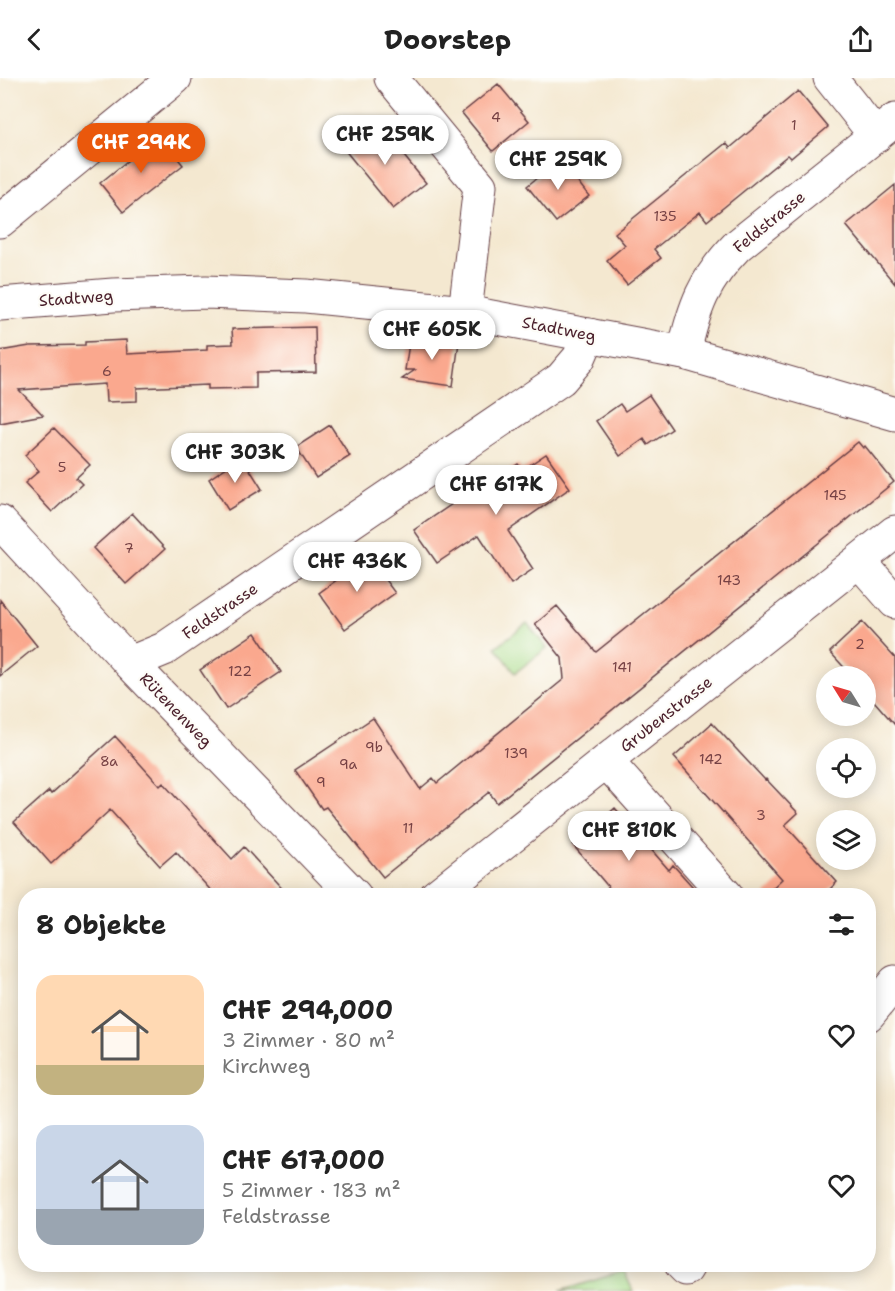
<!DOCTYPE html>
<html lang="de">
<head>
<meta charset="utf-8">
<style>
	:root { --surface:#fff; --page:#f2f2f2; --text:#222; --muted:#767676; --accent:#ea580c }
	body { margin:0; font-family:"Shantell Sans",sans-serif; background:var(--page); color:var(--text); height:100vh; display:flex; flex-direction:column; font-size:22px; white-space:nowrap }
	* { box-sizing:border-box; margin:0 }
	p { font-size:20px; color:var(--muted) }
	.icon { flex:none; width:33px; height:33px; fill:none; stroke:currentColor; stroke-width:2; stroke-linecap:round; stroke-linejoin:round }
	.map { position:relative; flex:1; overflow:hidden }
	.drawer { position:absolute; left:18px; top:810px; width:858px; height:384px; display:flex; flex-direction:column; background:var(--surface); border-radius:24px; box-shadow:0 3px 15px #0003 }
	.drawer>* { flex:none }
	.needle { width:39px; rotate:307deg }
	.fabs { position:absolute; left:816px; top:588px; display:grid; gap:12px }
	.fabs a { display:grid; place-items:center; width:60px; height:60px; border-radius:50%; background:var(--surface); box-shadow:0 3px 15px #0003; font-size:30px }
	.price { position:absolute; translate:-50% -51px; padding:0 14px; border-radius:21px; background:#fff; color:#222; font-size:20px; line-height:39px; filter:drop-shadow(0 2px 3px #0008) }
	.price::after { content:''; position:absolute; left:50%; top:36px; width:18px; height:14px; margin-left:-9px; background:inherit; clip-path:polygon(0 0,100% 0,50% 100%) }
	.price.active { background:var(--accent); color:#fff }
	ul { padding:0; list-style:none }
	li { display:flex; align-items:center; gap:18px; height:150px; padding:0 18px }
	li span { display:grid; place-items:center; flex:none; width:168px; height:120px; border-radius:18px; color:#555 }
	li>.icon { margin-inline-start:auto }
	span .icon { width:72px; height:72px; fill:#fffc; stroke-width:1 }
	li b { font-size:26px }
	h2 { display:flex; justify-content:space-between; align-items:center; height:72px; padding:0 18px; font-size:26px }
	header { display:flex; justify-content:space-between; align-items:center; height:78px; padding:0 18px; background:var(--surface); font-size:27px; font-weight:700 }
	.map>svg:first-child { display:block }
	.green { fill:#a9dc8b; stroke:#7a7e5b; stroke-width:1.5 }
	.building { fill:#faa88e }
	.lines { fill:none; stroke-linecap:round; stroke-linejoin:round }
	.minor-casing { stroke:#643d44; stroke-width:35 }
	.tertiary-casing { stroke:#643d44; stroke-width:35 }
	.minor { stroke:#fff; stroke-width:33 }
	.tertiary { stroke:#fff; stroke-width:33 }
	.labels { text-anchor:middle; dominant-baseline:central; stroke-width:4.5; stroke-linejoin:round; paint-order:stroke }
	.number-label { font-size:14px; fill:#764144 }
	.street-label { font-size:16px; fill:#4a1f2b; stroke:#fdfcf7 }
</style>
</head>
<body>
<header><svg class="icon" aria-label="back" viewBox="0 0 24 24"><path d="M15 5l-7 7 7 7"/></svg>Doorstep<svg class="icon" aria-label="share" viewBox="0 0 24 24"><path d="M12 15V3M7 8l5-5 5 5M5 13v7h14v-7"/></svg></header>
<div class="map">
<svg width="895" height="1213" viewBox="0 0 895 1213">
	<rect width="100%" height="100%" fill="#fdfcf7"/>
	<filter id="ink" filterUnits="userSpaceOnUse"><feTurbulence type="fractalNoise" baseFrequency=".0167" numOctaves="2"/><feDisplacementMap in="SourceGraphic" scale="12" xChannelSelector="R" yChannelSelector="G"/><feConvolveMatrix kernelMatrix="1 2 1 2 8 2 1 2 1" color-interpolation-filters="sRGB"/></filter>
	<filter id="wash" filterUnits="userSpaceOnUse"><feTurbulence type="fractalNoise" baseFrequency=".008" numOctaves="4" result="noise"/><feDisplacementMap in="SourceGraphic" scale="24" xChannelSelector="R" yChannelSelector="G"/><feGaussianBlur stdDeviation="1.35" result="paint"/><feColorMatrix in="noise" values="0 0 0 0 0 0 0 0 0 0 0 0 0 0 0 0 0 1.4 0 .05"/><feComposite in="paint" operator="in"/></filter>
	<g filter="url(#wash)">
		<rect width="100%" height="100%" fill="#f4e8d0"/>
		<path class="green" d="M 527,545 L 547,570 L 515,595 L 496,569 Z
			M 624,1193 L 633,1213 L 560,1213 Z"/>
		<g id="blocks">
			<path class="building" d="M 498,6 L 529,43 L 493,73 L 462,35 Z
				M 798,13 L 828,49 L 791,80 L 788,77 L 707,143 L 700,134 L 654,171 L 661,180 L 627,207 L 607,182 L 625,167 L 615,155 L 726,65 L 730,70 Z
				M 377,45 L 426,105 L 393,131 L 344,71 Z
				M 159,57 L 183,87 L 123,134 L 100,105 Z
				M 560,81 L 589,118 L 556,144 L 527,108 Z
				M 895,107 L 895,206 L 846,147 Z
				M 315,249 L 316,294 L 256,295 L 256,310 L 208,311 L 208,307 L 137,310 L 137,323 L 106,324 L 105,306 L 19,312 L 43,337 L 0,345 L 0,273 L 30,268 L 85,267 L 85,264 L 126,262 L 127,276 L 207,272 L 207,267 L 233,266 L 232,251 Z
				M 410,259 L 457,265 L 459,264 L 453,308 L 402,301 L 415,292 L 405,292 Z
				M 649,317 L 672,351 L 648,367 L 644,361 L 620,378 L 596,343 L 620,326 L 625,333 Z
				M 330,347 L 350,378 L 316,400 L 296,369 Z
				M 54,350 L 90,387 L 76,400 L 82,406 L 52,434 L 25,405 L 39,393 L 25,377 Z
				M 858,364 L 863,370 L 865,368 L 894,404 L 497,725 L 489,714 L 383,799 L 326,729 L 322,731 L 295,692 L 373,640 L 420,711 L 433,700 L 437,705 L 564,601 L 562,580 L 535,546 L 557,528 L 596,574 Z
				M 546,376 L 570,410 L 508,453 L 533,491 L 511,506 L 479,457 L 437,485 L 414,452 L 458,422 L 460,425 L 518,386 L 522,392 Z
				M 242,379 L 262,411 L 228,432 L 209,401 Z
				M 132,435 L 165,471 L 126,506 L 93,470 Z
				M 368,479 L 395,515 L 345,551 L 319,515 Z
				M 0,522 L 37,568 L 0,598 Z
				M 862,544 L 895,580 L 895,647 L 866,614 L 866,598 L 852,598 L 830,574 Z
				M 255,555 L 281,594 L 226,631 L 200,592 Z
				M 712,645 L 765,702 L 766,701 L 798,735 L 785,747 L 837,804 L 823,818 L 764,818 L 782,801 L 674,679 Z
				M 115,658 L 160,708 L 163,705 L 232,781 L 244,769 L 289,818 L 216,818 L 176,774 L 160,788 L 110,732 L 51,786 L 14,744 L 49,713 L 51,716 Z
				M 615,730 L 669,792 L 673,787 L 701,818 L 616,818 L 573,767 Z"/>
		</g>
	</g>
	<g filter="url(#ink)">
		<use href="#blocks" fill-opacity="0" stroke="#643d44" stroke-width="1.5"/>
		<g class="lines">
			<g class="minor-casing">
				<path id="minor" d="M 391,0 L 480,108 L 465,234
					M 830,0 L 876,58
					M 0,143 L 175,0
					M 684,275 C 694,229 704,202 737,168 L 895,42
					M 0,444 L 130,585 L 355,818
					M 859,483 L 895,524
					M 130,585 L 164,571 L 561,301 L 579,280 L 589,257
					M 606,683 L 727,818
					M 436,818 L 895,454
					M 868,937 L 895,904
					M 681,1186 L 686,1191 L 689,1186"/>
			</g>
			<g class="tertiary-casing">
				<path id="tertiary" d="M 0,226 L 113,217 L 206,214 L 306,218 L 465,234 L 684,275 L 895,336"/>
			</g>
			<use href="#minor" class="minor"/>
			<use href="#tertiary" class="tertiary"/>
		</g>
	</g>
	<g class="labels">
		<g class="number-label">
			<text x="496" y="39">4</text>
			<text x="794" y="47">1</text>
			<text x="665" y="138">135</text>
			<text x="107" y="293">6</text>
			<text x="62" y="389">5</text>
			<text x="835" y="417">145</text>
			<text x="129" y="470">7</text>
			<text x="729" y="502">143</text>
			<text x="860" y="566">2</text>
			<text x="622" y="589">141</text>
			<text x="240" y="593">122</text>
			<text x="374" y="669">9b</text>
			<text x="516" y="675">139</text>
			<text x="711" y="681">142</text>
			<text x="109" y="683">8a</text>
			<text x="348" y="686">9a</text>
			<text x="321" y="704">9</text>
			<text x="761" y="737">3</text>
			<text x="408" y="750">11</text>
		</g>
		<g class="street-label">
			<text transform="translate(769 144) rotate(-39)">Feldstrasse</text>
			<text transform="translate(76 220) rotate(-4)">Stadtweg</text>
			<text transform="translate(559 251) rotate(11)">Stadtweg</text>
			<text transform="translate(220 533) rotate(-34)">Feldstrasse</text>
			<text transform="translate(176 632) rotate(46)">Rütenenweg</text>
			<text transform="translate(666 636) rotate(-38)">Grubenstrasse</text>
		</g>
	</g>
</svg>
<div class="fabs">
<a><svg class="needle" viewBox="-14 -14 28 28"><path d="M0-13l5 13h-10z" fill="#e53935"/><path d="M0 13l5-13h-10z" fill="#767676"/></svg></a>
<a><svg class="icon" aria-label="locate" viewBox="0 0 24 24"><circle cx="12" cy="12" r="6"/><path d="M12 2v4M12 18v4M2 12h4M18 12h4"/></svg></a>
<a><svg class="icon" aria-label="layers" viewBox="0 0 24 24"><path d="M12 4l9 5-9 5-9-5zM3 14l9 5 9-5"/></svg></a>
</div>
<b class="price" style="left:385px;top:88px">CHF 259K</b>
<b class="price active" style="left:141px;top:96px">CHF 294K</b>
<b class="price" style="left:558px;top:113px">CHF 259K</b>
<b class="price" style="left:432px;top:283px">CHF 605K</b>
<b class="price" style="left:235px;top:406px">CHF 303K</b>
<b class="price" style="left:496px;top:438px">CHF 617K</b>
<b class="price" style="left:357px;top:515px">CHF 436K</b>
<b class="price" style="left:629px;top:784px">CHF 810K</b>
<section class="drawer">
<h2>8 Objekte<svg class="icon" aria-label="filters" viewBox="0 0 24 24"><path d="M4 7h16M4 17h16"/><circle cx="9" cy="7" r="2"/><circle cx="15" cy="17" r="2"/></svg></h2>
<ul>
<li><span style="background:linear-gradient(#ffd9b3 75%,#c2b280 0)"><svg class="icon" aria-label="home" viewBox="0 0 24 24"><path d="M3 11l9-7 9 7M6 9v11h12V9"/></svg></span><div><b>CHF 294,000</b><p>3 Zimmer · 80 m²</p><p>Kirchweg</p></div><svg class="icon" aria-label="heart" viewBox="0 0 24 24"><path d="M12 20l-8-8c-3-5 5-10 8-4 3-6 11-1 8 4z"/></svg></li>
<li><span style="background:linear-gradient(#c9d6e8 70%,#9aa5b1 0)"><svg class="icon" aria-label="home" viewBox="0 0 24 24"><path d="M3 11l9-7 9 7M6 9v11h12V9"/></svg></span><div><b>CHF 617,000</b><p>5 Zimmer · 183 m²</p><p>Feldstrasse</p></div><svg class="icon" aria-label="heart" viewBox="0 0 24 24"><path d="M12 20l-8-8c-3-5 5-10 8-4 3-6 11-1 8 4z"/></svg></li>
</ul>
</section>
</div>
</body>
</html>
